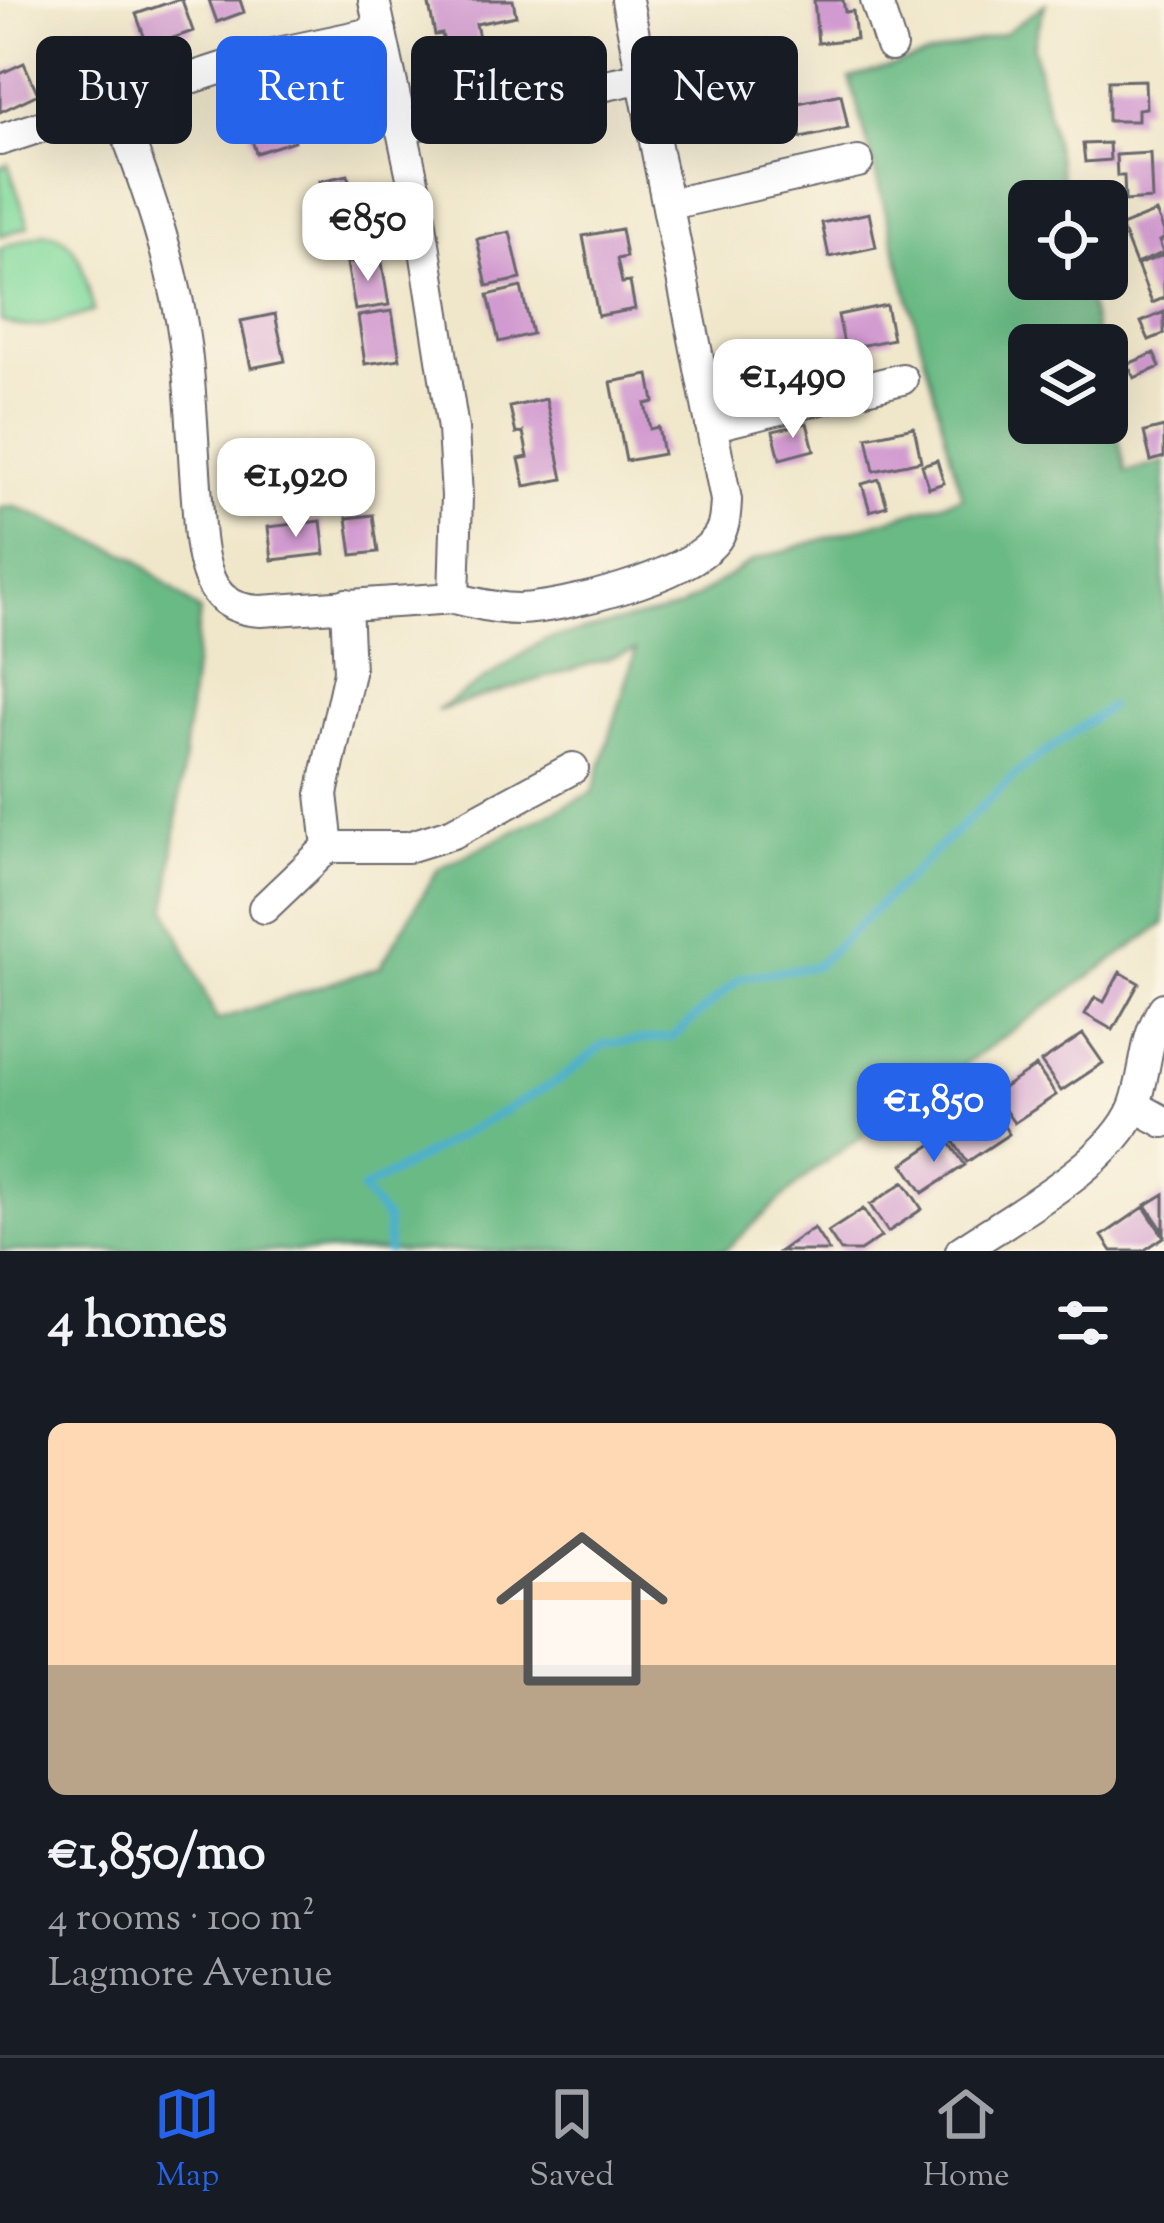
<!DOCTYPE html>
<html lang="en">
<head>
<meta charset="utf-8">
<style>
	:root { --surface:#171b24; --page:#20242c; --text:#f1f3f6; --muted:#9ea1a6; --line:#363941; --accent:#2563eb }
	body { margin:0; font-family:"Sorts Mill Goudy",serif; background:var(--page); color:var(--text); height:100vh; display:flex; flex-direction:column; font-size:45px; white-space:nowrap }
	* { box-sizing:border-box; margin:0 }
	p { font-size:39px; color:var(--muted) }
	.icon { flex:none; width:66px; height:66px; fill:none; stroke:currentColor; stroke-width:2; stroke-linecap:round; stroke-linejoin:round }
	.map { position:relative; height:1251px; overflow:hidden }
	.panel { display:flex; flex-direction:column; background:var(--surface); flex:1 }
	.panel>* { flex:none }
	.banner { position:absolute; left:36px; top:36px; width:1092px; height:108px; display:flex; gap:24px }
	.controls { position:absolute; left:1008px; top:180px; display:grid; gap:24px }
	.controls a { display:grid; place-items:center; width:120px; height:120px; border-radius:18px; background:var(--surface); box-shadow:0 12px 48px #0002; font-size:60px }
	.price { position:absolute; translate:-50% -102px; padding:0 27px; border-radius:24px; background:#fff; color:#222; font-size:39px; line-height:78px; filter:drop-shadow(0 3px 6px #0008) }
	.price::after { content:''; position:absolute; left:50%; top:72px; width:36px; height:27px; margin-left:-18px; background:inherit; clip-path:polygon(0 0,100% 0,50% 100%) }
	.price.selected { background:var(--accent); color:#fff }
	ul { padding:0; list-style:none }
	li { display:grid; align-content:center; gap:24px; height:636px; padding:0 48px }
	li span { display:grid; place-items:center; height:372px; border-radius:18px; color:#555 }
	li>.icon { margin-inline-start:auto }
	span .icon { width:216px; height:216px; fill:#fffc; stroke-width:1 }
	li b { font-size:51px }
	h2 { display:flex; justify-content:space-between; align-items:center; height:144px; padding:0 48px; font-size:51px }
	.pill { padding:0 42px; border-radius:18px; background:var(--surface); box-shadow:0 12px 48px #0002; font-size:42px; line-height:108px }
	.pill.selected { background:var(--accent); color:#fff }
	.tab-bar { display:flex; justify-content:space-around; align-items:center; height:168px; border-top:3px solid var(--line); background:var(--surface); font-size:33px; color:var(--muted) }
	.tab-bar a { display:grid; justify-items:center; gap:6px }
	.tab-bar .selected { color:var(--accent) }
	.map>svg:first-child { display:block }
	.green { fill:#83da9e; stroke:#527e6c; stroke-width:3 }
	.forest { fill:#6aba85; stroke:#466e60; stroke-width:3 }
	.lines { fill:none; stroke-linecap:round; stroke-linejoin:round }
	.stream { stroke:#4eb0cd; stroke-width:8 }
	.building { fill:#d19ad0 }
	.minor-casing { stroke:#6a676d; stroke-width:34 }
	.minor { stroke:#fff; stroke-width:30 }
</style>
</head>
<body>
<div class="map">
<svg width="1164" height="1251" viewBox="0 0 1164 1251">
	<rect width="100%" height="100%" fill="#fcf5e5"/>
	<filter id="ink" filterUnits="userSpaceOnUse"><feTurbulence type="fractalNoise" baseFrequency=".00833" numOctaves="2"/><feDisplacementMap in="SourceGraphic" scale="24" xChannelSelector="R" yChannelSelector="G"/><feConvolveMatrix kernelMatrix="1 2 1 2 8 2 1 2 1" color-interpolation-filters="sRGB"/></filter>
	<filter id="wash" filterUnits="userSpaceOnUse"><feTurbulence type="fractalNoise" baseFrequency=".004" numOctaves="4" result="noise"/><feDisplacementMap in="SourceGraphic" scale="48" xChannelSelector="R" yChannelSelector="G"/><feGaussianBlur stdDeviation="2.7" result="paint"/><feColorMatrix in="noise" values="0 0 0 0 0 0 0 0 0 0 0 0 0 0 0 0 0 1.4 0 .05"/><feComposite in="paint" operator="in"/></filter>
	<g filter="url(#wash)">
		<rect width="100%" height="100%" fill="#f0e7cb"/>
		<path class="green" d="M 8,164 L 29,226 L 0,236 L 0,167 Z
			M 45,233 C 82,235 86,283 94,311 C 62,321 34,334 1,321 L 0,248 Z"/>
		<path class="forest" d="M 1045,4 L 1033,47 L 1067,201 L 1029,201 L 1029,279 L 1084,279 L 1098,345 L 1029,345 L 1029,423 L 1107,423 L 1107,384 L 1126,472 L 1164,462 L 1164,924 L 814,1170 L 724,1251 L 0,1251 L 0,508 L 16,507 L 134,557 L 200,612 L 167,909 L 217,1020 L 380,967 L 438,869 L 593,792 L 636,650 L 436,711 L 544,640 L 679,608 L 754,560 L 962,497 L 850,78 L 1005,33 Z"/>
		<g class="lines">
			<path class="stream" d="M 388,1251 L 387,1220 L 362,1190 L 561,1079 L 604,1044 L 673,1037 L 741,977 L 816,966 L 1019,771 L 1109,707"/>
		</g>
		<g id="blocks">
			<path class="building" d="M 176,0 L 182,0 L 193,31 L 148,47 L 136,14 Z
				M 209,0 L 240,0 L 244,12 L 217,22 Z
				M 428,0 L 513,0 L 516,16 L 476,24 L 485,66 L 450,68 L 442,34 L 435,35 Z
				M 814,0 L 843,0 L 845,12 L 853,11 L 856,39 L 818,43 Z
				M 24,63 L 38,94 L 0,112 L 0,74 Z
				M 1145,80 L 1146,108 L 1138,109 L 1138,121 L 1108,121 L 1108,81 Z
				M 841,94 L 848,128 L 801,138 L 794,104 Z
				M 272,110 L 275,119 L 287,115 L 294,141 L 256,153 L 245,117 Z
				M 1109,143 L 1110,160 L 1085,162 L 1083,144 Z
				M 1150,153 L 1152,199 L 1125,201 L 1124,176 L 1117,176 L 1116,155 Z
				M 348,175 L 350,187 L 357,185 L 366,233 L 356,235 L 358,245 L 334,250 L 320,181 Z
				M 1156,212 L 1164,231 L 1164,239 L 1159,241 L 1163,253 L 1136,264 L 1121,226 Z
				M 869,213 L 876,247 L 829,257 L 822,223 Z
				M 621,229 L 626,257 L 617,259 L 622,283 L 630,282 L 635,309 L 598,316 L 583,236 Z
				M 510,232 L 521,279 L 487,286 L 477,239 Z
				M 1164,255 L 1164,298 L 1152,303 L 1137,265 Z
				M 381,257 L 389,305 L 355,310 L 347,263 Z
				M 521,287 L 532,334 L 499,342 L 488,295 Z
				M 886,305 L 893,339 L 845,349 L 838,315 Z
				M 392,311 L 400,359 L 365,364 L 358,316 Z
				M 1164,312 L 1164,334 L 1149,340 L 1141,322 Z
				M 275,314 L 285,361 L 251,368 L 241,321 Z
				M 1154,353 L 1160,367 L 1134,378 L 1128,364 Z
				M 649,375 L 654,402 L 645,404 L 650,429 L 658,427 L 663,454 L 626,461 L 611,382 Z
				M 546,399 L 563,479 L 525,486 L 519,459 L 528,457 L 523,432 L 516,434 L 510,407 Z
				M 807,423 L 814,450 L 780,459 L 773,431 Z
				M 914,427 L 921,461 L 874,471 L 867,437 Z
				M 1164,427 L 1164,457 L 1151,461 L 1144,432 Z
				M 937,460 L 944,483 L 929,488 L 922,465 Z
				M 879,479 L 887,506 L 870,511 L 862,484 Z
				M 373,515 L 378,552 L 352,555 L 347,518 Z
				M 321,521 L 325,554 L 272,560 L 268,527 Z
				M 1120,972 L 1139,983 L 1113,1030 L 1085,1014 L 1095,997 L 1104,1002 Z
				M 1083,1034 L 1103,1063 L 1061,1091 L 1041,1062 Z
				M 1036,1066 L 1056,1095 L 1014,1123 L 994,1094 Z
				M 990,1104 L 1009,1134 L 967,1162 L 948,1133 Z
				M 945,1136 L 965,1165 L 923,1193 L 903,1164 Z
				M 904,1182 L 922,1209 L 888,1232 L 870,1205 Z
				M 1164,1194 L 1164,1232 L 1146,1205 Z
				M 1144,1207 L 1164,1237 L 1143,1251 L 1112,1251 L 1102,1236 Z
				M 863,1209 L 881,1237 L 860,1251 L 841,1251 L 828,1232 Z
				M 814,1228 L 829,1251 L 780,1251 L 797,1239 Z"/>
		</g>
	</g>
	<g filter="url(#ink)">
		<use href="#blocks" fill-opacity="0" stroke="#6a676d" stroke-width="3"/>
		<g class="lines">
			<g class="minor-casing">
				<path id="minor" d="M 374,0 L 418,205 L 453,429 L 457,496 L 454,598 C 475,603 497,609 519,609 C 564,608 683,577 713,543 C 725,530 725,517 726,500 L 627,0
					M 876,0 L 891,46
					M 115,103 C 146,183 175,265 186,351 C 192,400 193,450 197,499 C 199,522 199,549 207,572 C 216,600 234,610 261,611 L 454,598
					M 400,128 L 644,77
					M 0,140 L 250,59 L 381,31
					M 670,204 L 858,162
					M 711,426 L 902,379
					M 328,847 L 322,794 L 349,672 L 346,604
					M 264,908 L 328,847 L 408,847 L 453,833 L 573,768
					M 1135,1106 L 1164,1122
					M 961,1251 C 1011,1217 1111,1164 1134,1107 C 1147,1074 1143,1039 1164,1008"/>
			</g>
			<use href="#minor" class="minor"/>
		</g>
	</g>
</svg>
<div class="controls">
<a><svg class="icon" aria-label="locate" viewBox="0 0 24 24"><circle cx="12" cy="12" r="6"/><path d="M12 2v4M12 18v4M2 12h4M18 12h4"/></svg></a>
<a><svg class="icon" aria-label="layers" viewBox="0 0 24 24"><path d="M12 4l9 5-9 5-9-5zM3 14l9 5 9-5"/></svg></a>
</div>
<b class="price" style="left:368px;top:284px">€850</b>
<b class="price" style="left:793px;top:441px">€1,490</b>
<b class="price" style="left:296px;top:540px">€1,920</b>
<b class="price selected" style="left:934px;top:1165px">€1,850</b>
<div class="banner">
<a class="pill">Buy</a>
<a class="pill selected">Rent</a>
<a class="pill">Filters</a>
<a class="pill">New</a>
</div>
</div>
<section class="panel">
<h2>4 homes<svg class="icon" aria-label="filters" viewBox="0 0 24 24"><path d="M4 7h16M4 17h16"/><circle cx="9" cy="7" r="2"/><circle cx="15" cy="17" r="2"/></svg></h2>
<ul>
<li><span style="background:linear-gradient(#ffd9b3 65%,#b9a48a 0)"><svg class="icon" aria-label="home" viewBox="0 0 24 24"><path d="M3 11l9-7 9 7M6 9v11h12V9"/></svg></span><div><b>€1,850/mo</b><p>4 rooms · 100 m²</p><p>Lagmore Avenue</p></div></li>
</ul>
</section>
<nav class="tab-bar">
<a class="selected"><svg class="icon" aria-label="map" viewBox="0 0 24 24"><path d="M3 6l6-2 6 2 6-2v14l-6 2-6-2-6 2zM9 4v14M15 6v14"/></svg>Map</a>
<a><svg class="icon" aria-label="saved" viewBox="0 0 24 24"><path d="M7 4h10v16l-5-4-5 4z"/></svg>Saved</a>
<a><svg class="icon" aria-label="home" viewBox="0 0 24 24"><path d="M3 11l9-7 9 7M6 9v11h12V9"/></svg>Home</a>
</nav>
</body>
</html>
